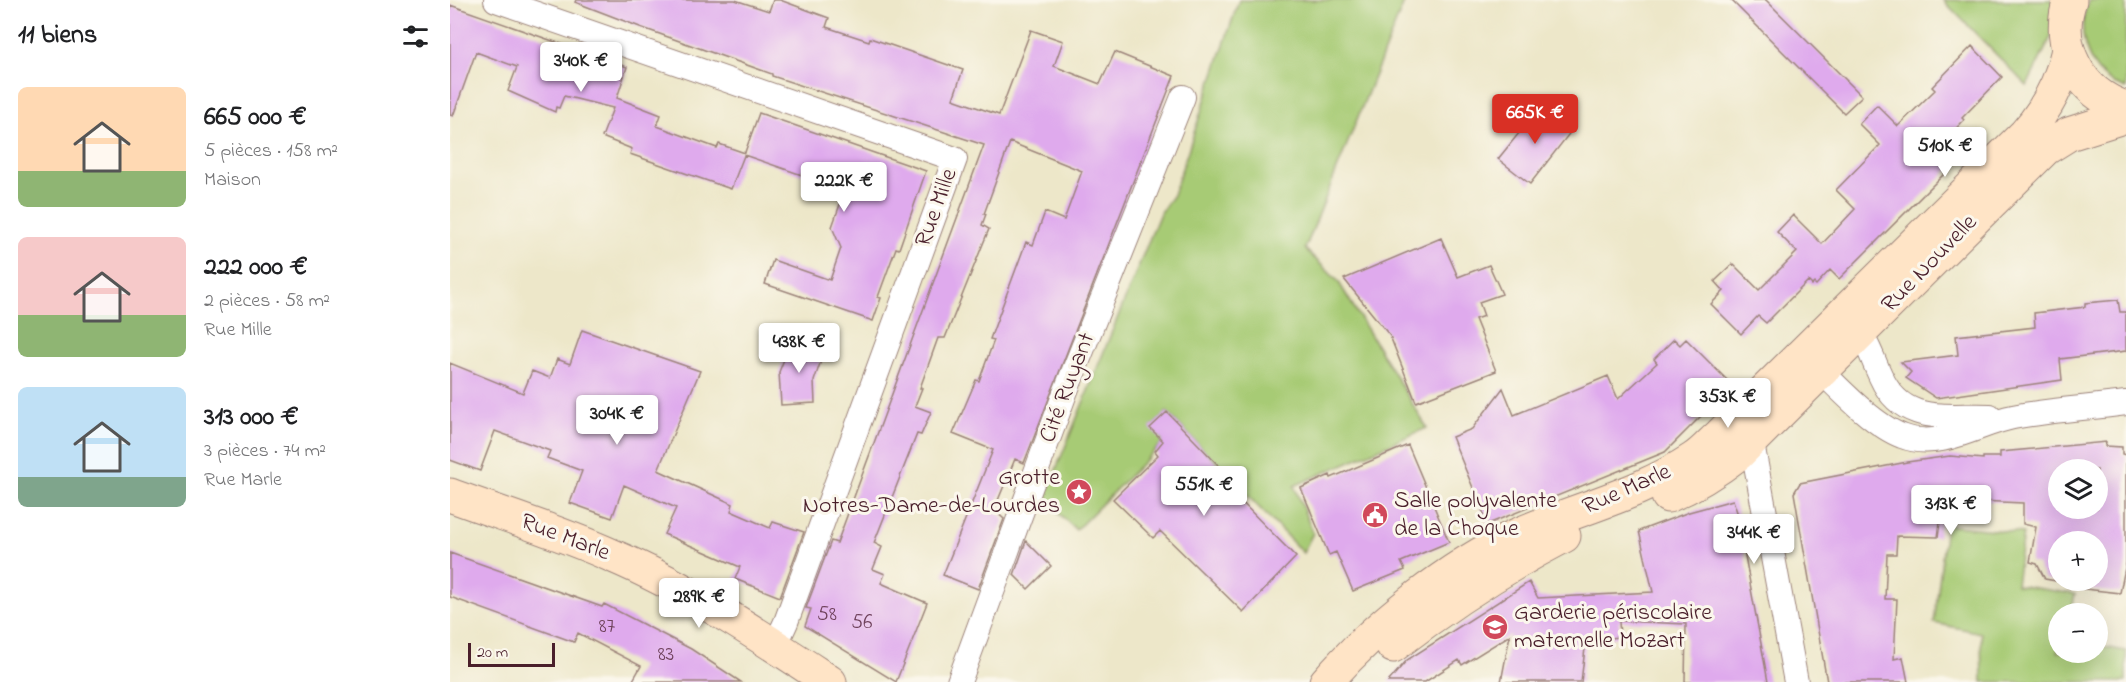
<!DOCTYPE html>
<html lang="fr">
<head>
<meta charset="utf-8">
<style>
	:root { --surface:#fff; --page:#f2f2f2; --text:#202124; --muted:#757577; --accent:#d93025 }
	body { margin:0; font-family:"Indie Flower",sans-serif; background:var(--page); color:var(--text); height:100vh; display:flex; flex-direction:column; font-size:22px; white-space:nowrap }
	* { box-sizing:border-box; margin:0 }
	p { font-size:20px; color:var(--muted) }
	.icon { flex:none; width:33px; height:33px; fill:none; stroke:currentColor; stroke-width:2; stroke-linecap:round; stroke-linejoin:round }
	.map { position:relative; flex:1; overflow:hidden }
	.panel { display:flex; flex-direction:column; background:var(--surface); width:450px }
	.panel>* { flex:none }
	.fabs { position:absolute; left:1598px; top:459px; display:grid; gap:12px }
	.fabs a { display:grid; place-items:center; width:60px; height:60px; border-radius:50%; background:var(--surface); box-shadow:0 6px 24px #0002; font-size:30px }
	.scale { position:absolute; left:18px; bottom:15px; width:87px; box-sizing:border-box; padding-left:6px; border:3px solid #4a1f2b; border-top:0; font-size:16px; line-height:21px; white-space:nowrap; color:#4a1f2b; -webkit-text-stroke:4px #fbf7ec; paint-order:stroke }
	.price { position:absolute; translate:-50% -51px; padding:0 14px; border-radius:6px; background:#fff; color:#222; font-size:20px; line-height:39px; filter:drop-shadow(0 2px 3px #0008) }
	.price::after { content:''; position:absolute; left:50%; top:36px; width:18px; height:14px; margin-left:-9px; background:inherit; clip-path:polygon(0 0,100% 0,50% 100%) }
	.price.on { background:var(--accent); color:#fff }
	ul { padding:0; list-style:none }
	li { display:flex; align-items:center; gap:18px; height:150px; padding:0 18px }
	li span { display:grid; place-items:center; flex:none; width:168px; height:120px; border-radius:9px; color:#555 }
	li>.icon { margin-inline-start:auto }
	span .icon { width:72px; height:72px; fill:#fffc; stroke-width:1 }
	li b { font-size:26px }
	h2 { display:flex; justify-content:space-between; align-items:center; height:72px; padding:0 18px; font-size:26px }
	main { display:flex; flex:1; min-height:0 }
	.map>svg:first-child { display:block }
	.green { fill:#a7cb74; stroke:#787550; stroke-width:1.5 }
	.building { fill:#dfaaed; fill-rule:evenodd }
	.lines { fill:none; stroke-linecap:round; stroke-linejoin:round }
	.street-casing { stroke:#9c837a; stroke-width:26 }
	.secondary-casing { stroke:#9c837a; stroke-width:35 }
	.street { stroke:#fff; stroke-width:24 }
	.secondary { stroke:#ffe4c6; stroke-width:33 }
	.labels { text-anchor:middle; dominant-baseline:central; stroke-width:6; stroke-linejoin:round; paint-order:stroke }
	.number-label { font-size:21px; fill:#6f425c }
	.street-label { font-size:24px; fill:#4a1f2b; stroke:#fbf7ec }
	.poi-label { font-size:24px; fill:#4a1f2b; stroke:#fbf7ec; text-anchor:start }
</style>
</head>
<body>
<main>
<section class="panel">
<h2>11 biens<svg class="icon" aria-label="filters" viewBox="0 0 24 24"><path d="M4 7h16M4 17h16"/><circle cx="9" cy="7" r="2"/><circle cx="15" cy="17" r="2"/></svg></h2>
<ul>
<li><span style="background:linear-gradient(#ffd9b3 70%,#8fb573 0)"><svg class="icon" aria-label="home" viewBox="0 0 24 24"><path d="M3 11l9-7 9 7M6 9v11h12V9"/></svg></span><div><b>665 000 €</b><p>5 pièces · 158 m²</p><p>Maison</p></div></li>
<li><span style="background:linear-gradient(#f6c9c9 65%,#8fb573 0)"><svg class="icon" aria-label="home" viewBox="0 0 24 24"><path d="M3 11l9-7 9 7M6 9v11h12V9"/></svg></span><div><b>222 000 €</b><p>2 pièces · 58 m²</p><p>Rue Mille</p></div></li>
<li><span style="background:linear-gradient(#bfe0f5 75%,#7fa58c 0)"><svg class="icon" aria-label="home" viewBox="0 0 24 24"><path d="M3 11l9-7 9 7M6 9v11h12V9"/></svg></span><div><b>313 000 €</b><p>3 pièces · 74 m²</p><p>Rue Marle</p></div></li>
</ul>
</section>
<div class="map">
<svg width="1676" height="682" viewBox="0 0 1676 682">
	<rect width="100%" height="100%" fill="#fbf7ec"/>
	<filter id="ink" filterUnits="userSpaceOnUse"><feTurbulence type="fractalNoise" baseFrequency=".0167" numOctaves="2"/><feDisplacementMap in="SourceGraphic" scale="12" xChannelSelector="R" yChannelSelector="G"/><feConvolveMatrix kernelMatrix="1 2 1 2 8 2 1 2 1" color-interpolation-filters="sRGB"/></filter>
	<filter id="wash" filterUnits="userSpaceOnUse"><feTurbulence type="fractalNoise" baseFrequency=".008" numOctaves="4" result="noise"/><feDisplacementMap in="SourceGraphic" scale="24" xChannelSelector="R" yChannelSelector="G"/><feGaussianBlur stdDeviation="1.35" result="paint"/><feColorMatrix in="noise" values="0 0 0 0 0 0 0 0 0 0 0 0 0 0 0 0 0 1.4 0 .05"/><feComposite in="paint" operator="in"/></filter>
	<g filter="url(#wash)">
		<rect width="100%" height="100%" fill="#ede7c9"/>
		<path class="green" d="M 789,0 L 955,0 L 855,249 L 888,281 L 977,428 L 844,486 L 863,533 L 853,553 L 717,412 L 701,428 L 714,441 L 626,530 L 594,499 L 710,213 L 723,195 Z
			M 1493,0 L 1619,0 L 1577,86 Z
			M 1639,0 L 1676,0 L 1676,89 C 1638,76 1624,35 1639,0 Z
			M 1496,525 L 1573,533 L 1566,585 L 1625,594 L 1621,613 L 1608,614 L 1608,652 L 1647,652 L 1647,646 L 1676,651 L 1676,682 L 1532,682 L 1531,633 L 1484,623 Z"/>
		<g id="blocks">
			<path class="building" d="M 126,0 L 285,0 L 319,11 L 323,0 L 330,0 L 379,18 L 376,27 L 419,41 L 420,38 L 513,70 L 503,99 L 549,115 L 581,30 L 613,41 L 604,66 L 650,84 L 665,52 L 724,76 L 574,463 L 565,459 L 544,510 L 554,519 L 528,589 L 493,575 L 543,450 L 503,434 L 526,380 L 529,381 L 544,340 L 540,339 L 576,242 L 583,245 L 595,212 L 614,220 L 632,171 L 560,142 L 534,214 L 536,214 L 532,225 L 539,229 L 495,338 L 488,338 L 470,388 L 472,388 L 465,406 L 481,412 L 471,435 L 467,434 L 424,543 L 432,547 L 423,569 L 435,574 L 431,583 L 477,603 L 446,682 L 355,626 L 361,609 L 356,608 L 381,541 L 387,543 L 534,145 L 322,76 L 322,74 L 190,27 L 125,2 Z
				M 1281,0 L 1316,0 L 1412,96 L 1394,113 Z
				M 0,5 L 177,67 L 167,98 L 211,115 L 207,126 L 267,148 L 269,144 L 295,153 L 281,189 L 180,154 L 182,149 L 152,137 L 163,108 L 114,96 L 109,108 L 106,107 L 105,112 L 58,91 L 67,67 L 26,52 L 3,116 L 0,115 Z
				M 1522,46 L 1552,77 L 1512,118 L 1514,120 L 1496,139 L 1513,155 L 1389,279 L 1380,270 L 1366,285 L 1364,283 L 1362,285 L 1358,281 L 1316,323 L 1308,316 L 1291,334 L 1261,304 L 1274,291 L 1265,281 L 1283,264 L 1309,290 L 1347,252 L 1327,232 L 1343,215 L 1372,244 L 1405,209 L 1386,190 L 1430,145 L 1409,124 L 1427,105 L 1448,126 L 1485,90 L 1482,87 Z
				M 1091,106 L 1122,130 L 1080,184 L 1048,159 Z
				M 309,113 L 476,171 L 449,249 L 446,248 L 428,297 L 431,298 L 423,321 L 315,284 L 323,260 L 380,280 L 391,248 L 382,227 L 399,179 L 356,164 L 352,175 L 294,155 Z
				M 991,238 L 1008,277 L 1039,265 L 1052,294 L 1029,302 L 1034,316 L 1025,319 L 1046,371 L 966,402 L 940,336 L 894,279 Z
				M 1668,300 L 1670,312 L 1676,312 L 1676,351 L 1610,359 L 1612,380 L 1486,398 L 1456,378 L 1461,372 L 1451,362 L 1508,355 L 1506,336 L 1585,327 L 1584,313 L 1635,307 L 1635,303 Z
				M 132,330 L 250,371 L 208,470 L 283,504 L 281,511 L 320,528 L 323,522 L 354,532 L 330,597 L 285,579 L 290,567 L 214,534 L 226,508 L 174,485 L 162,518 L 120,503 L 132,471 L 97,458 L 100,451 L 45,431 L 30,471 L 0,460 L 0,363 L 73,393 L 82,371 L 100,378 L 107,359 L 120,364 Z
				M 342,339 L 374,352 L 364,381 L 365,403 L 331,405 L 329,372 Z
				M 1224,339 L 1230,345 L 1236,339 L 1282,385 L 1215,452 L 1038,524 L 1002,437 L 1022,429 L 1053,388 L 1064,415 L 1158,376 L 1168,399 L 1207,363 L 1204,359 Z
				M 717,412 L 772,469 L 766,476 L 846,557 L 793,612 L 710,531 L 703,538 L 663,499 L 708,455 L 705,451 L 713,441 L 700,428 Z
				M 1656,442 L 1655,446 L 1672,447 L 1672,454 L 1676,455 L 1676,563 L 1670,593 L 1617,587 L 1617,583 L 1595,579 L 1587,564 L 1580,562 L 1586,527 L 1573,524 L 1573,503 L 1507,500 L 1507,506 L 1498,507 L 1499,514 L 1491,515 L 1488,537 L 1447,536 L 1446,554 L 1437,554 L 1435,599 L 1447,599 L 1444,659 L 1453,657 L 1458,682 L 1377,682 L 1344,493 L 1350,483 L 1457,462 L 1500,456 L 1533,459 L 1533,457 L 1550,457 L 1550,452 ZM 1608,470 L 1647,470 L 1647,508 L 1608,508 ZM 1608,542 L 1647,542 L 1647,580 L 1608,580 Z
				M 958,445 L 999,542 L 951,562 L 955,570 L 903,591 L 886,552 L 879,555 L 851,488 L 880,475 L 881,478 Z
				M 1283,500 L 1287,512 L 1318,682 L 1235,682 L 1236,624 L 1169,621 L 1170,637 L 1136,640 L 1131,682 L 1051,682 L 1060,635 L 1012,665 L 1009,660 L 975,682 L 938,682 L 957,660 L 1079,582 L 1088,598 L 1203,592 L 1189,531 L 1239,512 Z
				M 576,541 L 601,566 L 578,589 L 564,575 Z
				M 0,553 L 152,607 L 154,604 L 241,649 L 291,682 L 182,682 L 191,666 L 128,633 L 124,642 L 0,597 Z"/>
		</g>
	</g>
	<g filter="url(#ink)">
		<use href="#blocks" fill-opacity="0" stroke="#9c837a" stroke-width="1.5"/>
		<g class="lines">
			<g class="street-casing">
				<path id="street" d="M 46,0 L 505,159 L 336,622 L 325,646
					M 1400,322 C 1419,342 1420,354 1431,377 C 1453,426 1497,414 1540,416
					M 1361,361 C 1385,384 1422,425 1452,436 C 1490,451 1527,424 1563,417 C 1600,410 1638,408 1676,403
					M 1299,427 L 1346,682
					M 509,682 L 615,393 L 733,97"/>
			</g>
			<g class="secondary-casing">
				<path id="secondary" d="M 1620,0 C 1604,46 1630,94 1676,108
					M 0,495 C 54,515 110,532 163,556 C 240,589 310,636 380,682
					M 1218,496 C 1244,485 1265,472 1288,454 L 1595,149 L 1619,134 L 1676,116
					M 943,646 C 996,605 1054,567 1114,536
					M 876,682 C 924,626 1000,566 1067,535 C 1125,509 1189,495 1243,459 C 1253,453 1261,443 1270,435 L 1575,134 C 1597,109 1611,83 1618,50"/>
			</g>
			<use href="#street" class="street"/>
			<use href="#secondary" class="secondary"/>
		</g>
	</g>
	<defs>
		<g id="sight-disc" transform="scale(1.35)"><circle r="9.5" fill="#d1495b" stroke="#fbf7ec"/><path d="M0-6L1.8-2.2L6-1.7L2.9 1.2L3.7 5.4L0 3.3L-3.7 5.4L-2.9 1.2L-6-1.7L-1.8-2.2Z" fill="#fff"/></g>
		<g id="civic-disc" transform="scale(1.35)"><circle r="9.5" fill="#d1495b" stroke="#fbf7ec"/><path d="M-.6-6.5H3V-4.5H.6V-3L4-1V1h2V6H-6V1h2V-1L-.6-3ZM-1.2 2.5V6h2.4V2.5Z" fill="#fff"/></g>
		<g id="school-disc" transform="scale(1.35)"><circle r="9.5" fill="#d1495b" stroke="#fbf7ec"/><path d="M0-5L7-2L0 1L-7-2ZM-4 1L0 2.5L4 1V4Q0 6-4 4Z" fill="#fff"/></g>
	</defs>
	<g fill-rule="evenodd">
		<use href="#sight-disc" x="629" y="492"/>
		<use href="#civic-disc" x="925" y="515"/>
		<use href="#school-disc" x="1045" y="627"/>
	</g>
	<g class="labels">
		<g class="number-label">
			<text x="377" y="615">58</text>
			<text x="412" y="623">56</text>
			<text x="157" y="627">87</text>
			<text x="216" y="655">83</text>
		</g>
		<g class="street-label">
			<text transform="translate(487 208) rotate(-70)">Rue Mille</text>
			<text transform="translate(1480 264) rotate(-46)">Rue Nouvelle</text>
			<text transform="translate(618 388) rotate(-69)">Cité Ruyant</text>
			<text transform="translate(1177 490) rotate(-24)">Rue Marle</text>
			<text transform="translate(115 538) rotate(21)">Rue Marle</text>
		</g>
		<g class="poi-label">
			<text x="610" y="478" text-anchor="end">Grotte<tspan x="610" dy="28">Notres-Dame-de-Lourdes</tspan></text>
			<text x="944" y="501">Salle polyvalente<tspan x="944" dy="28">de la Choque</tspan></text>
			<text x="1064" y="613">Garderie périscolaire<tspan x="1064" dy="28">maternelle Mozart</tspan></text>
		</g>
	</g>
</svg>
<div class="fabs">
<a><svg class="icon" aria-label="layers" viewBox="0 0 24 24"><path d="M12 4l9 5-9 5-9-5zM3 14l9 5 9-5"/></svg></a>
<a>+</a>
<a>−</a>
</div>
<div class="scale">20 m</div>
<b class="price" style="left:131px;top:93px">340K €</b>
<b class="price on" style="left:1085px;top:145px">665K €</b>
<b class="price" style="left:1495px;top:178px">510K €</b>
<b class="price" style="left:394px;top:213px">222K €</b>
<b class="price" style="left:349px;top:374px">438K €</b>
<b class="price" style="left:1278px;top:429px">353K €</b>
<b class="price" style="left:167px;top:446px">304K €</b>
<b class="price" style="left:754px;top:517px">551K €</b>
<b class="price" style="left:1501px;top:536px">313K €</b>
<b class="price" style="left:1304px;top:565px">344K €</b>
<b class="price" style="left:249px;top:629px">289K €</b>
</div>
</main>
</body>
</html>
